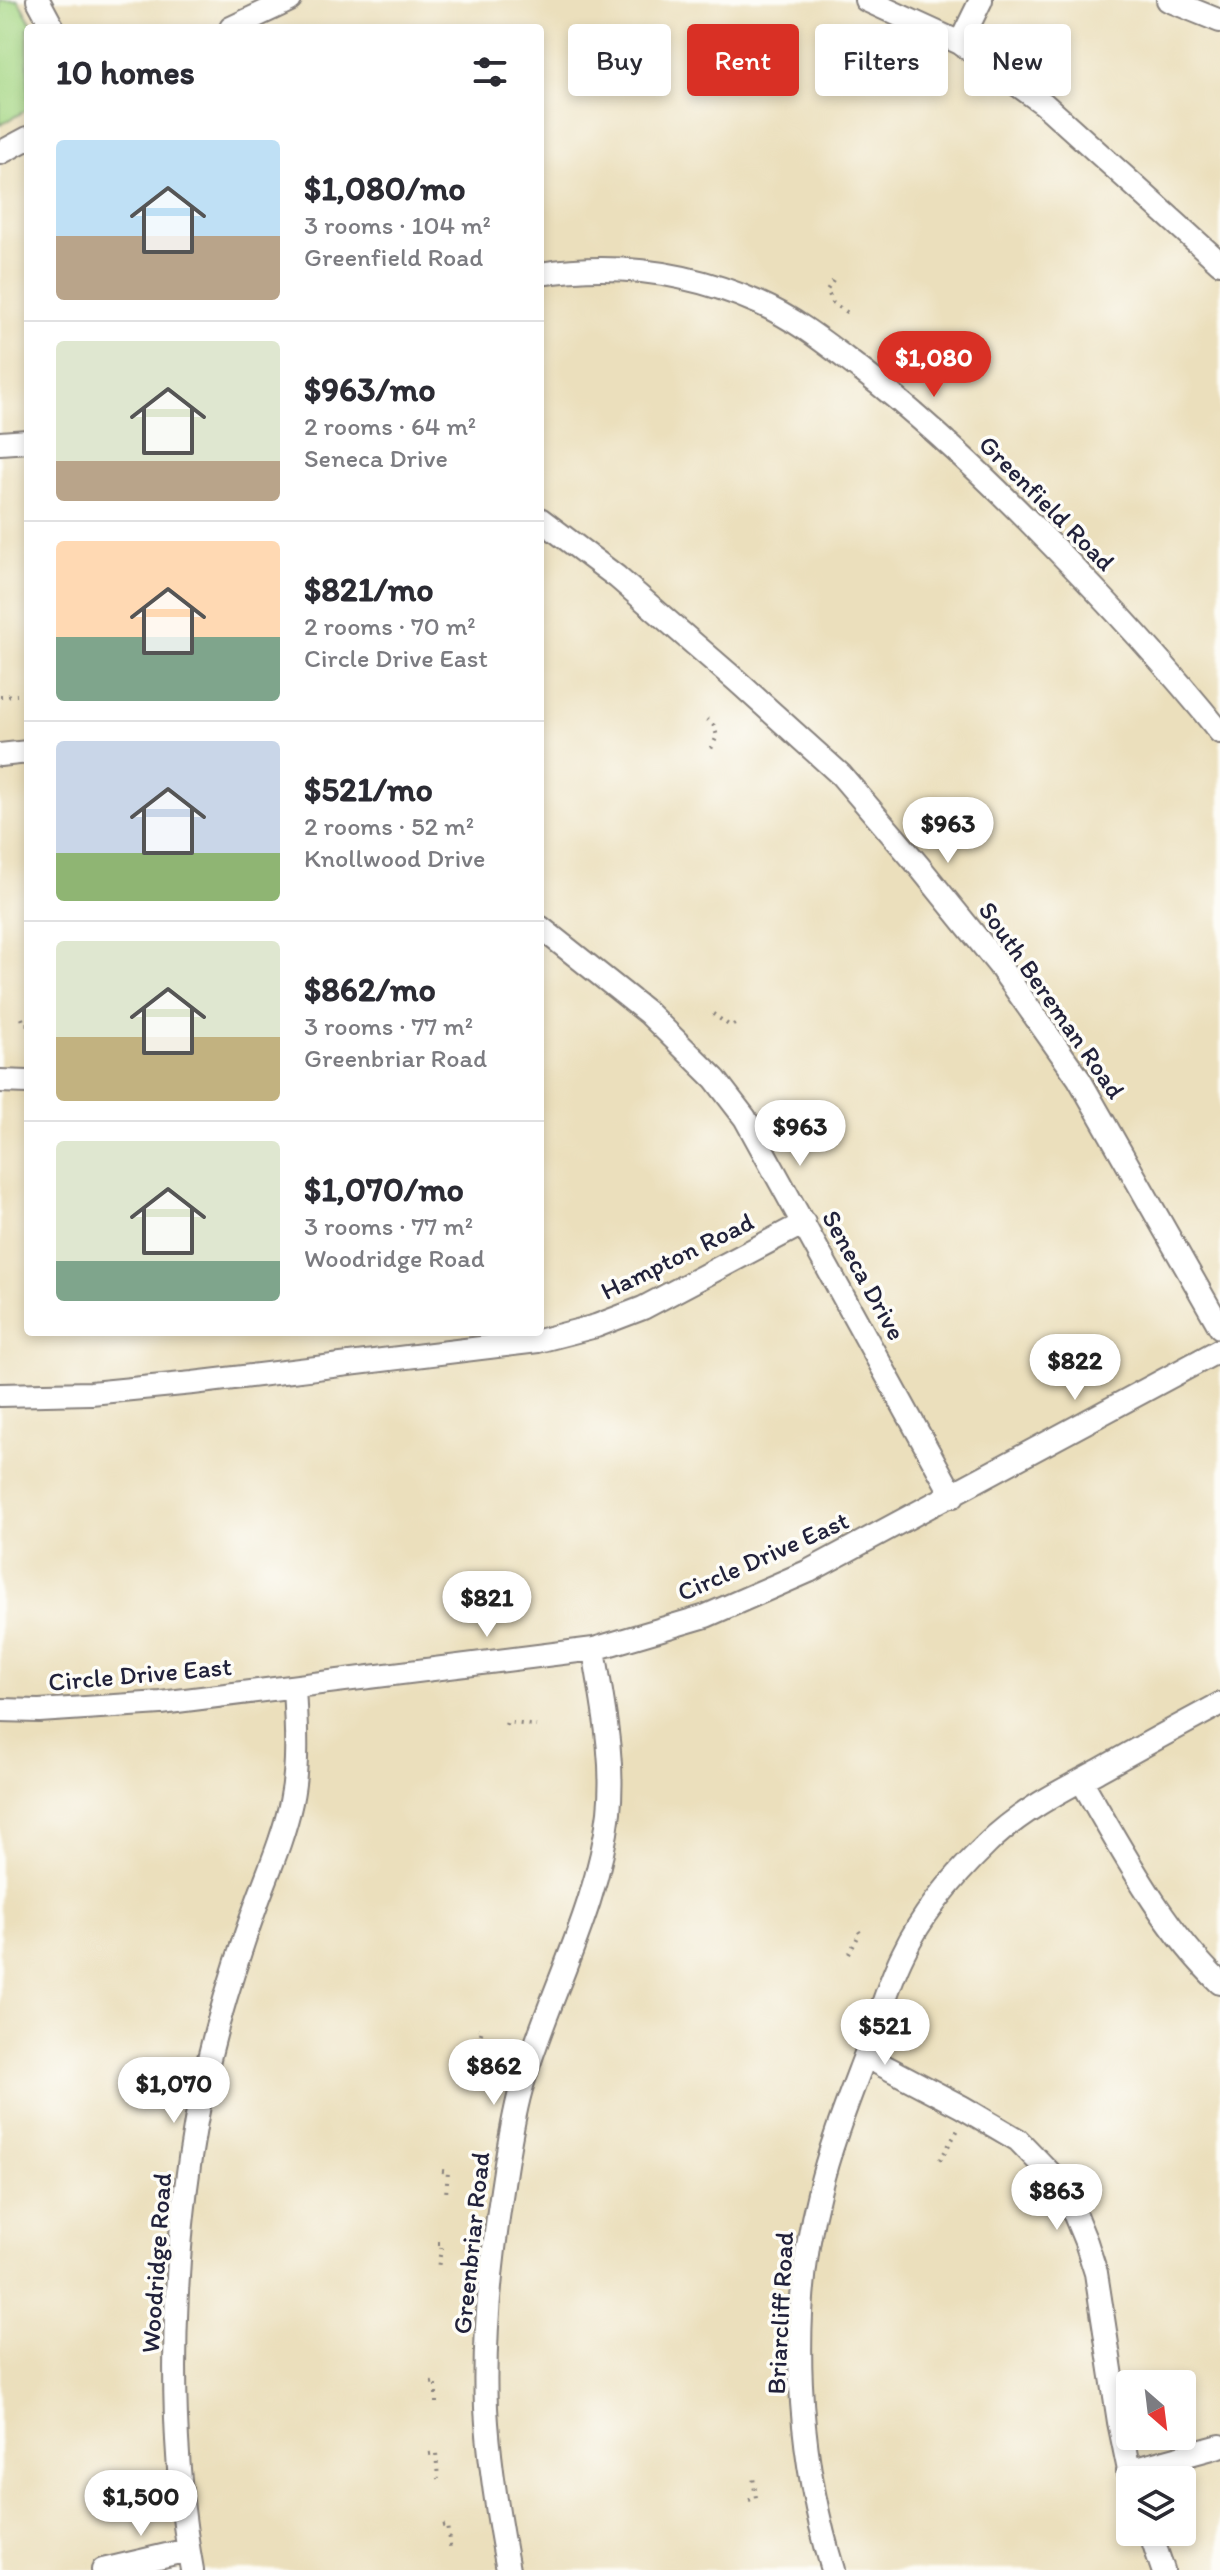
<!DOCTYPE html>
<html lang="en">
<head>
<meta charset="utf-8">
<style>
	:root { --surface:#fff; --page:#f2f2f3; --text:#2b2b33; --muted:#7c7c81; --line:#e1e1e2; --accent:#d93025 }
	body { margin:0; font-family:Itim,sans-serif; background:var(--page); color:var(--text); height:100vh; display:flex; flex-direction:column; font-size:30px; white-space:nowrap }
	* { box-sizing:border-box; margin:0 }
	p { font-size:26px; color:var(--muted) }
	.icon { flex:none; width:44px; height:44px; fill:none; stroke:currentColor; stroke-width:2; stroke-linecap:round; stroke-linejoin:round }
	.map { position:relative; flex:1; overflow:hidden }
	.panel { position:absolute; left:24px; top:24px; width:520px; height:1312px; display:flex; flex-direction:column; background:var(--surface); border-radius:8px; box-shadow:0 4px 12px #0003 }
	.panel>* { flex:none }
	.hud { position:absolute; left:568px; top:24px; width:532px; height:72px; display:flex; gap:16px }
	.needle { width:52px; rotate:152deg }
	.tools { position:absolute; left:1116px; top:2370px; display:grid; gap:16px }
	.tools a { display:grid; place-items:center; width:80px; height:80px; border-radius:8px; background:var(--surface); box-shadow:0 4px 12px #0003; font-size:40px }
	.price { position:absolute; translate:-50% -68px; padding:0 18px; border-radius:28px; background:#fff; color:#222; font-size:26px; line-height:52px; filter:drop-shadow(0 2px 4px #0008) }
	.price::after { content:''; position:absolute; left:50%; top:48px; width:24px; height:18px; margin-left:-12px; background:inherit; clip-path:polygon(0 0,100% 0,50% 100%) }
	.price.on { background:var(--accent); color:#fff }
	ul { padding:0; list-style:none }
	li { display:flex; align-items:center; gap:24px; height:200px; padding:0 32px }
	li+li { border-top:2px solid var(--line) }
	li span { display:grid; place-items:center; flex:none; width:224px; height:160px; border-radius:8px; color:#555 }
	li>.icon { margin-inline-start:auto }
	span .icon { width:96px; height:96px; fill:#fffc; stroke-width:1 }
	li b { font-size:34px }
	h2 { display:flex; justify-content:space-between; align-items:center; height:96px; padding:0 32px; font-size:34px }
	.pill { padding:0 28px; border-radius:8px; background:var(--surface); box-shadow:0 4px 12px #0003; font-size:28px; line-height:72px }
	.pill.on { background:var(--accent); color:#fff }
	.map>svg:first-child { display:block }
	.green { fill:#a6d785; stroke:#647c60; stroke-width:2 }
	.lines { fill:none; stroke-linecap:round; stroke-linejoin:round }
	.minor-casing { stroke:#86807c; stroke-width:26 }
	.path { stroke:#86807c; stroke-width:4; stroke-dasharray:2 6; stroke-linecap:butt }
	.minor { stroke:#fff; stroke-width:22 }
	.labels { text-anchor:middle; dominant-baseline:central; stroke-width:7; stroke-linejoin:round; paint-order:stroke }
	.street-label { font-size:26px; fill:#22223b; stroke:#fdfcf7 }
</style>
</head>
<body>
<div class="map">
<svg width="1220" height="2570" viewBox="0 0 1220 2570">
	<rect width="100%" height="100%" fill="#fdfcf7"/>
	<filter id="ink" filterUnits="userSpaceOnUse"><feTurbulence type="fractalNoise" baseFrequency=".0125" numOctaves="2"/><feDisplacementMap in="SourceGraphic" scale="16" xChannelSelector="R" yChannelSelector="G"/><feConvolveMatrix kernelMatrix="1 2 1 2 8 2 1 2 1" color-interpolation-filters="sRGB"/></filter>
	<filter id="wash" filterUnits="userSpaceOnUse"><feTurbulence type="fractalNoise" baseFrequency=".006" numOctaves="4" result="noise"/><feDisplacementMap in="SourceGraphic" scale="32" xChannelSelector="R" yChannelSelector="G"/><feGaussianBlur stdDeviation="1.8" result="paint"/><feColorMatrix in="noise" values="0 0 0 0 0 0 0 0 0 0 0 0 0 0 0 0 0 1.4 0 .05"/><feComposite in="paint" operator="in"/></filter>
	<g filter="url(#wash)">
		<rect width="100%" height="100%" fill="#ebdfbc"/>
		<path class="green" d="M 0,0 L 18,0 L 34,28 L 28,28 L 28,109 L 0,125 Z"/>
	</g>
	<g filter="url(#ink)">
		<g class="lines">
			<g class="minor-casing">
				<path id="minor" d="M 38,0 L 53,28
					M 866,0 L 960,43 L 1044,104 L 1220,263
					M 1168,0 L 1220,21
					M 231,28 L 290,0
					M 960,43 L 981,0
					M 0,153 L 28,138
					M 540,274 C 616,262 689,272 759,303 C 796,319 829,346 861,370 C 928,422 990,481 1049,542 C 1109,603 1166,665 1220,732
					M 0,443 L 28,441
					M 540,519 L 617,577 L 737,681 L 841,775 L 918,865 L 998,964 L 1079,1079 L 1220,1327
					M 0,755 L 28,752
					M 540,927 L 648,1013 L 715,1079 L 745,1118 L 953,1496
					M 0,1081 L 28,1082
					M 0,1395 L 91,1393 L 193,1383 L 538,1341 L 596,1326 L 643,1308 L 804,1223
					M 0,1710 L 39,1711 L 161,1703 L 594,1649 L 706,1616 L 809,1571 L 1220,1350
					M 1081,1780 C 1122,1850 1161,1926 1220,1983
					M 865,2056 L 962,2107 L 1018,2140 L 1052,2175 L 1070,2203 L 1086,2242 L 1096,2273 L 1119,2422 L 1131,2480
					M 1128,2471 L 1220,2446
					M 1150,2532 L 1163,2570
					M 103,2570 L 188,2550
					M 192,2570 C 162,2404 173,2190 217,2027 C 229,1984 243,1941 258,1900 C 270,1868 284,1835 291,1802 C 299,1764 296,1725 294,1687
					M 508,2570 C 498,2517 489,2462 486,2408 C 483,2335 491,2262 502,2190 C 507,2157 512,2121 521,2089 C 548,1996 598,1909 609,1812 C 615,1758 602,1702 594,1649
					M 833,2570 C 797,2452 788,2314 819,2193 C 830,2146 848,2101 865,2056 C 878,2022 887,1986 903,1954 C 923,1912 954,1876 987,1844 C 1018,1813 1060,1791 1098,1771 C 1139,1748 1179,1726 1220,1704"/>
			</g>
			<path class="path" d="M 833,281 L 827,290 L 833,303 L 851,315
				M 0,696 L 17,695
				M 707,719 L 714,726 L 717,736 L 711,749
				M 713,1014 L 730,1026 L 740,1022
				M 22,1018 L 24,1024 L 28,1024
				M 506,1725 L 507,1722 L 536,1726
				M 849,1954 L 860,1933 L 858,1930
				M 474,2057 L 482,2030 L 478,2029
				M 940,2160 L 959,2128
				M 442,2171 L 448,2172 L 446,2194
				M 438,2243 L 442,2243 L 438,2268
				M 431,2383 L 436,2382 L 436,2408
				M 429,2454 L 436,2453 L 438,2479
				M 749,2500 L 756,2498 L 753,2477
				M 443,2526 L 447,2525 L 450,2548"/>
			<use href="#minor" class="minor"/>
		</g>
	</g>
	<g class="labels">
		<g class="street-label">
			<text transform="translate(1047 503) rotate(45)">Greenfield Road</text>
			<text transform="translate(1052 1000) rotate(55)">South Bereman Road</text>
			<text transform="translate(677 1256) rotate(-26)">Hampton Road</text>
			<text transform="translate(864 1275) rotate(61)">Seneca Drive</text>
			<text transform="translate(763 1556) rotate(-24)">Circle Drive East</text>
			<text transform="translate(140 1674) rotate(-5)">Circle Drive East</text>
			<text transform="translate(471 2243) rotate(-84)">Greenbriar Road</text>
			<text transform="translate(156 2263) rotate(-86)">Woodridge Road</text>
			<text transform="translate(780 2313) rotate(-87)">Briarcliff Road</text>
		</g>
	</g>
</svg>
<div class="tools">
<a><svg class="needle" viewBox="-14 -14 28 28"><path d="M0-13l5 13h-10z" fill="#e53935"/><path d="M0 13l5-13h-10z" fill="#7c7c81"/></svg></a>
<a><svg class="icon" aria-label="layers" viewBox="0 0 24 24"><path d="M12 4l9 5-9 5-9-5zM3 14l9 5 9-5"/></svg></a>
</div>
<b class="price on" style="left:934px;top:399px">$1,080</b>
<b class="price" style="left:948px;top:865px">$963</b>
<b class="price" style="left:800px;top:1168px">$963</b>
<b class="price" style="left:1075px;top:1402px">$822</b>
<b class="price" style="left:487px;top:1639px">$821</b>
<b class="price" style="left:885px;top:2067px">$521</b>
<b class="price" style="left:494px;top:2107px">$862</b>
<b class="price" style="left:174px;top:2125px">$1,070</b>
<b class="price" style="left:1057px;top:2232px">$863</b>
<b class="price" style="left:141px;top:2538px">$1,500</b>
<div class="hud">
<a class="pill">Buy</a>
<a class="pill on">Rent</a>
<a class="pill">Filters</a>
<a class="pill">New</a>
</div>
<section class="panel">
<h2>10 homes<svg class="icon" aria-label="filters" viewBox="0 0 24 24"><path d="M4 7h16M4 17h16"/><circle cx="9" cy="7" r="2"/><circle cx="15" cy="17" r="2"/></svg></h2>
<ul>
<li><span style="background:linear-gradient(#bfe0f5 60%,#b9a48a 0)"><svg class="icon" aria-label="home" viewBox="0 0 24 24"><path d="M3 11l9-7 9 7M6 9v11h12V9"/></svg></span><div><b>$1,080/mo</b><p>3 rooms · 104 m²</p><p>Greenfield Road</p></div></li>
<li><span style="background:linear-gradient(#dfe7d0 75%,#b9a48a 0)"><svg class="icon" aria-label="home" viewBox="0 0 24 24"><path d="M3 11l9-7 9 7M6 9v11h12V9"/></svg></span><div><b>$963/mo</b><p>2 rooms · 64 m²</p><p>Seneca Drive</p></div></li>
<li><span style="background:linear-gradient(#ffd9b3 60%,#7fa58c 0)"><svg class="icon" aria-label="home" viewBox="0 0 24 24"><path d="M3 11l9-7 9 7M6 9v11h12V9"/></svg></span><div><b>$821/mo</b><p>2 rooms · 70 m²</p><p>Circle Drive East</p></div></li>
<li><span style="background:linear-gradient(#c9d6e8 70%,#8fb573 0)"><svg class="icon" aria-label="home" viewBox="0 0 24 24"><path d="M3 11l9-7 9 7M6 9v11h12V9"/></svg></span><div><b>$521/mo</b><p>2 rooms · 52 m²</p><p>Knollwood Drive</p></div></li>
<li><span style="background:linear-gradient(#dfe7d0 60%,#c2b280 0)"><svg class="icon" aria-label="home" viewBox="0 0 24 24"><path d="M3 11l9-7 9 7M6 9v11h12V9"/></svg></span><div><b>$862/mo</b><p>3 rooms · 77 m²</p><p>Greenbriar Road</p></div></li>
<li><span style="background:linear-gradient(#dfe7d0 75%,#7fa58c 0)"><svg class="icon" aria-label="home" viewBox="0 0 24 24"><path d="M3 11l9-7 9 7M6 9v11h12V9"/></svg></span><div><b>$1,070/mo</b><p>3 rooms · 77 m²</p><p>Woodridge Road</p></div></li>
</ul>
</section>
</div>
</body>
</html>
